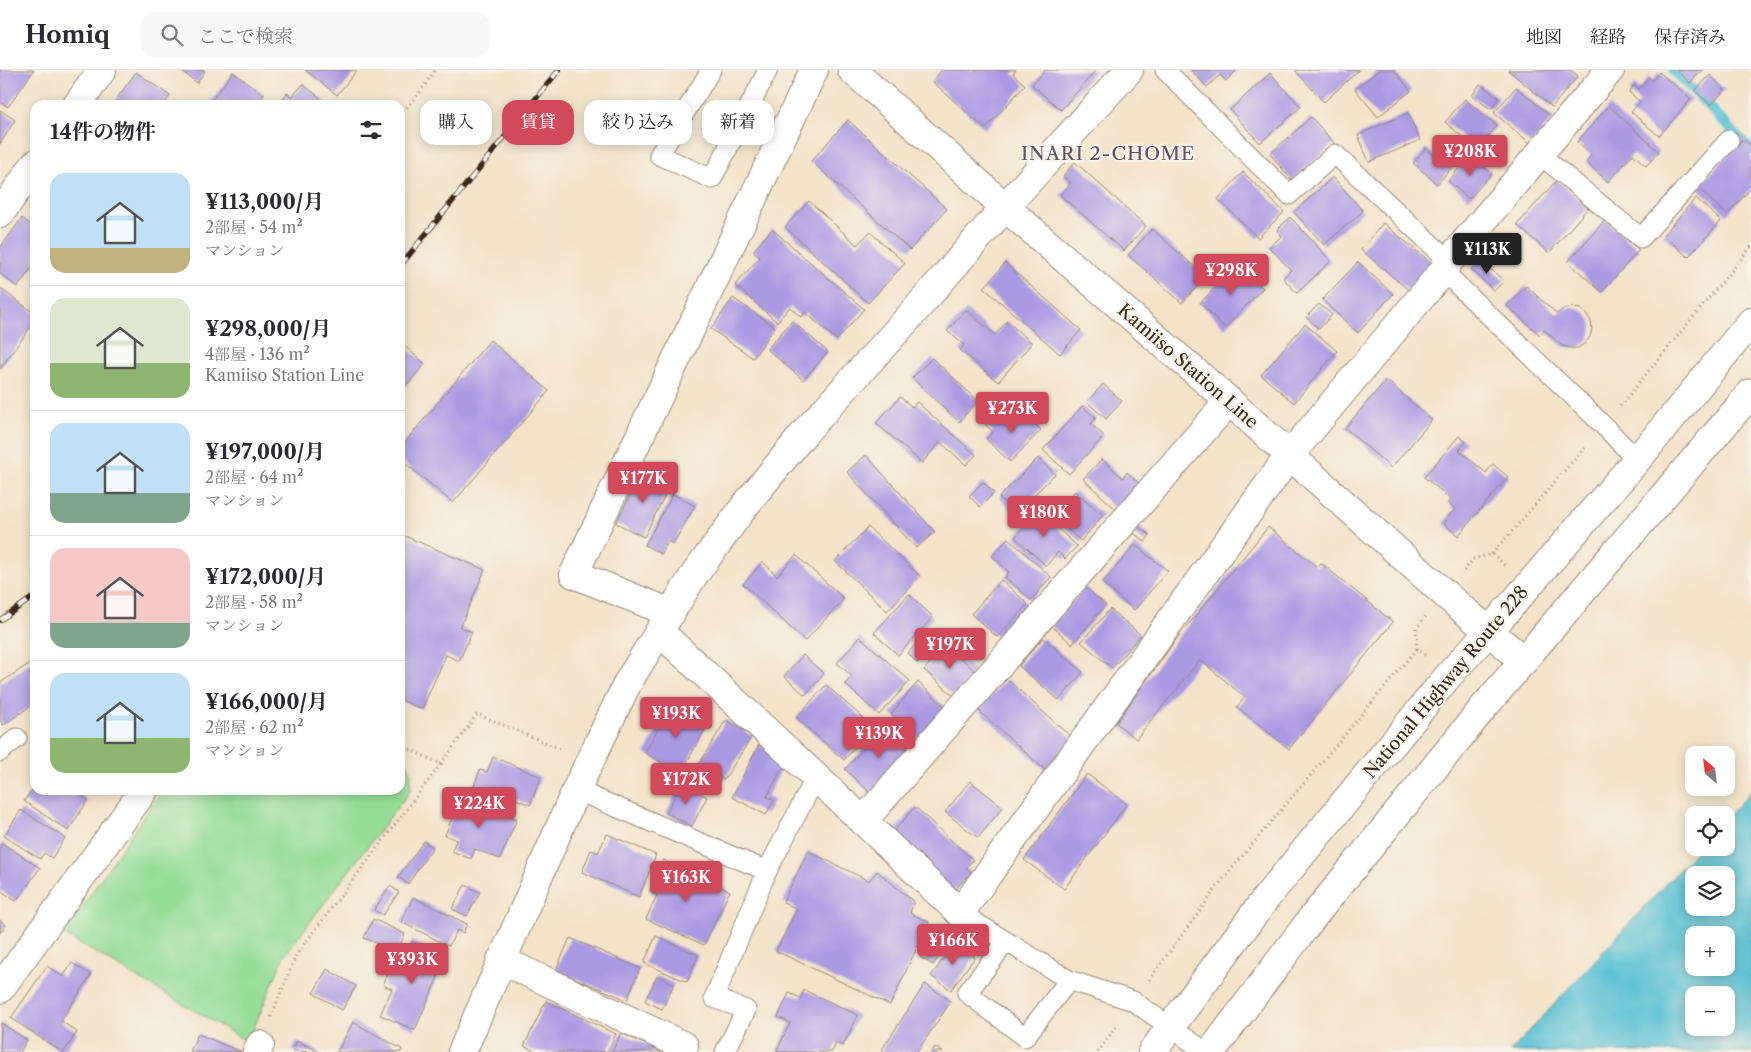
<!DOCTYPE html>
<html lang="ja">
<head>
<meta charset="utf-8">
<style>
	:root { --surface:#fff; --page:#f7f7f7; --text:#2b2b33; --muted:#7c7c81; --line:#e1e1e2; --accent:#d1495b }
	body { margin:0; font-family:"Libre Caslon Text","Noto Serif JP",serif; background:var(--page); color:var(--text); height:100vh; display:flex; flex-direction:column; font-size:19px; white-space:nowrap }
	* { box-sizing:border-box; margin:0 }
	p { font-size:16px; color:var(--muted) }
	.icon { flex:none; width:28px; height:28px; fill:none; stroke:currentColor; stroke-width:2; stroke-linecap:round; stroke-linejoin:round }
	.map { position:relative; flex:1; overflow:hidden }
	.details { position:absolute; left:30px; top:30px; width:375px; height:695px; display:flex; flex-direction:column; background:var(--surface); border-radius:15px; box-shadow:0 2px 12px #0003 }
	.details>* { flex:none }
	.hud { position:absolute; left:420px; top:30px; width:475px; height:45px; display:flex; gap:10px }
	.needle { width:32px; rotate:332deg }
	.buttons { position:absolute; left:1685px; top:676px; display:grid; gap:10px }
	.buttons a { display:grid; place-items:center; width:50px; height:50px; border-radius:10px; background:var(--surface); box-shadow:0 2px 12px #0003; font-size:25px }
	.price { position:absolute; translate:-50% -42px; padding:0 11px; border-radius:5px; background:var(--accent); color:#fff; font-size:16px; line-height:32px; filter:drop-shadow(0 1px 2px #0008) }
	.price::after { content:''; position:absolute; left:50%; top:30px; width:15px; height:11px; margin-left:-8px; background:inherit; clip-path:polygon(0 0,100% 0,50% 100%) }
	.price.current { background:#222; color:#fff }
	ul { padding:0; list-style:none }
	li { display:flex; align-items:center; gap:15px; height:125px; padding:0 20px }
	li+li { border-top:1px solid var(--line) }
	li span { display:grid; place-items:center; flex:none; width:140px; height:100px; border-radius:15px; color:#555 }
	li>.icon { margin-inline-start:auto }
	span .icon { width:60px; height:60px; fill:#fffc; stroke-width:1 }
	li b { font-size:21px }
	h2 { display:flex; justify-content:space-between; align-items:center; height:60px; padding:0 20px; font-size:21px }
	.tag { padding:0 18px; border-radius:15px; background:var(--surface); box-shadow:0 2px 12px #0003; font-size:18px; line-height:45px }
	.tag.current { background:var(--accent); color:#fff }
	header { display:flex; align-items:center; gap:30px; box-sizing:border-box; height:70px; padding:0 25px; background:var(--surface); border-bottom:1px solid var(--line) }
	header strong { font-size:24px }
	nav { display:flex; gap:28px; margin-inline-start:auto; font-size:18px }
	.search { width:350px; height:45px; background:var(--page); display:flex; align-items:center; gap:12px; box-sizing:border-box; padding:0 18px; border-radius:15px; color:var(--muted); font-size:19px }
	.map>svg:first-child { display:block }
	.green { fill:#95dd98; stroke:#68845b }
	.water { fill:#56bfd3; stroke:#487478; fill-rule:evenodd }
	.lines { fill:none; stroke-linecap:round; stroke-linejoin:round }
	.stream { stroke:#56bfd3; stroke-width:10 }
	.building { fill:#aa99e3 }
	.lane-casing { stroke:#978674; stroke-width:21 }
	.street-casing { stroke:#978674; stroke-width:30 }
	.secondary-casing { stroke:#978674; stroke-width:30 }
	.highway-casing { stroke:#978674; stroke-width:30 }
	.path { stroke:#978674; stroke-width:3; stroke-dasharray:1 4; stroke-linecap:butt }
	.lane { stroke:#fff; stroke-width:19 }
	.street { stroke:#fff; stroke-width:28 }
	.secondary { stroke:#fff; stroke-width:28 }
	.highway { stroke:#fff; stroke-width:28 }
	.rail-casing { stroke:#3b2a1e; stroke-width:5.5 }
	.rail { stroke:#f7f3e8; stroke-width:4; stroke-dasharray:11; stroke-linecap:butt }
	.labels { text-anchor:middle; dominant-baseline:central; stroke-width:4.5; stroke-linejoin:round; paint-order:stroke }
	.street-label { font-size:18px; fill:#3b2a1e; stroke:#f7f3e8 }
	.neighbourhood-label { font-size:19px; letter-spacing:1px; fill:#625163; stroke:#f7f3e8 }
</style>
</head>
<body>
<header>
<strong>Homiq</strong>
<div class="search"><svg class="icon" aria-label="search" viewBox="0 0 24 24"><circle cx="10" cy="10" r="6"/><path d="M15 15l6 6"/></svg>ここで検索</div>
<nav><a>地図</a><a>経路</a><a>保存済み</a></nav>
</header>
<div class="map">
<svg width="1751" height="982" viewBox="0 0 1751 982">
	<rect width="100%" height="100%" fill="#f7f3e8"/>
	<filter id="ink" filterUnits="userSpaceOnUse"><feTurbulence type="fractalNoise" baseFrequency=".02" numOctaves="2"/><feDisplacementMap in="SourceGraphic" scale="10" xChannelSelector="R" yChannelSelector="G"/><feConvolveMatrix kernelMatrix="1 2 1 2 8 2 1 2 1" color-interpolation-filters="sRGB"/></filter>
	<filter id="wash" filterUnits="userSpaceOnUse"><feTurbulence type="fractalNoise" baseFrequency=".0096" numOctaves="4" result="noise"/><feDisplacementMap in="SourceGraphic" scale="20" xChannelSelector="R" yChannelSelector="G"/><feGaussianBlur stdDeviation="1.12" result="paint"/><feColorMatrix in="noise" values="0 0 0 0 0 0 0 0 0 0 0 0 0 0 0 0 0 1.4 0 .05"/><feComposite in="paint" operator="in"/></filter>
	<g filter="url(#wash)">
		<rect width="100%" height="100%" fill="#f3e3c9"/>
		<path class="green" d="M 400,688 C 413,694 411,708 410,721 L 284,886 L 248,972 L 63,864 L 162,720 L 400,720 Z"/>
		<path class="water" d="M 1751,721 L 1751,982 L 1510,982 L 1699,778 L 1726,778 L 1726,748 ZM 1694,805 L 1726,805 L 1726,838 L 1694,838 ZM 1694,865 L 1726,865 L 1726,898 L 1694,898 ZM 1694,925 L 1726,925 L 1726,958 L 1694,958 Z"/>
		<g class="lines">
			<path class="stream" d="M 1673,0 L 1751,80"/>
		</g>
		<g id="blocks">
			<path class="building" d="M 0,0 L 34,0 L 8,37 L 0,32 Z
				M 180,0 L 204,0 L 205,1 L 197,13 Z
				M 305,0 L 357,0 L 337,25 Z
				M 942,0 L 1016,0 L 1013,4 L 1025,15 L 985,59 L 932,11 Z
				M 1045,0 L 1096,0 L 1061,40 L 1032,15 Z
				M 1191,0 L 1237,0 L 1226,11 L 1220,5 L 1207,17 Z
				M 1295,0 L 1359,0 L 1324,32 Z
				M 1379,0 L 1394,0 L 1411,21 L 1378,47 L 1355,19 Z
				M 1508,0 L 1571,0 L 1578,6 L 1552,37 Z
				M 1676,0 L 1702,0 L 1690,13 Z
				M 136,2 L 170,26 L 164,35 L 113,34 Z
				M 233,2 L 264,25 L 256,35 L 208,35 Z
				M 1659,2 L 1691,29 L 1659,66 L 1631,42 L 1640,32 L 1629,22 L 1634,15 L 1639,19 L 1649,7 L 1652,11 Z
				M 1270,3 L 1301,37 L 1260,73 L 1230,40 Z
				M 1710,5 L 1725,20 L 1711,35 L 1695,21 Z
				M 303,14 L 329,35 L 278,35 L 287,23 L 292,27 Z
				M 1480,14 L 1499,28 L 1491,39 L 1472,26 Z
				M 1516,17 L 1553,48 L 1531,74 L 1494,43 Z
				M 1465,29 L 1497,56 L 1477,79 L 1445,52 Z
				M 1609,36 L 1659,82 L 1646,96 L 1633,84 L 1608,112 L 1586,92 L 1591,85 L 1577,72 Z
				M 0,40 L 15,50 L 0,74 Z
				M 1408,43 L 1420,70 L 1369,92 L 1358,65 Z
				M 1311,47 L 1334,73 L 1292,110 L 1270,84 Z
				M 848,50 L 947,139 L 910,180 L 811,91 Z
				M 1743,69 L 1751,76 L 1751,118 L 1727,145 L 1698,118 Z
				M 1456,75 L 1465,83 L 1437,114 L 1413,93 L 1426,78 L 1442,92 Z
				M 1471,85 L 1492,103 L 1469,129 L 1448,111 Z
				M 1075,92 L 1146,156 L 1124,181 L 1060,125 L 1071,113 L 1063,106 Z
				M 1243,102 L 1284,142 L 1258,168 L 1218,129 Z
				M 1333,107 L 1363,141 L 1324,175 L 1294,142 Z
				M 1557,110 L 1588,138 L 1549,183 L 1517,155 Z
				M 1696,128 L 1721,151 L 1688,187 L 1663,165 Z
				M 809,131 L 857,175 L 870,162 L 905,193 L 868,233 L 785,157 Z
				M 1290,147 L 1331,191 L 1297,223 L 1283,208 L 1291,200 L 1269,177 L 1282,166 L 1277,160 Z
				M 22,148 L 35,158 L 35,193 L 18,217 L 0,204 L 0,178 Z
				M 1605,150 L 1639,180 L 1602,222 L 1568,192 Z
				M 1383,153 L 1434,195 L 1411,222 L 1361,180 Z
				M 772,159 L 864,239 L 837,270 L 805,242 L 801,247 L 790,237 L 777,252 L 735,215 L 760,187 L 753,181 Z
				M 1152,159 L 1206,207 L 1182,233 L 1128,185 Z
				M 1480,189 L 1504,211 L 1494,221 L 1471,199 Z
				M 1358,192 L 1393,224 L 1358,263 L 1322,230 Z
				M 1005,193 L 1081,260 L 1060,284 L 984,218 Z
				M 1238,194 L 1263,218 L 1225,258 L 1200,233 Z
				M 1526,216 L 1557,244 L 1563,239 L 1572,237 L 1580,239 L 1586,244 L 1591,251 L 1592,259 L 1590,267 L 1585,273 L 1578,278 L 1570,278 L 1562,276 L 1544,260 L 1540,265 L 1507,236 Z
				M 0,218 L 35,244 L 35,251 L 0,299 Z
				M 733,228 L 775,257 L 753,288 L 711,259 Z
				M 1319,234 L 1332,245 L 1319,259 L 1306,247 Z
				M 966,240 L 995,265 L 1007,251 L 1032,273 L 998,312 L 960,280 L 964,275 L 947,261 Z
				M 792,251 L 828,282 L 803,310 L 767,279 Z
				M 1305,254 L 1337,281 L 1294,333 L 1261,305 Z
				M 490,270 L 549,321 L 453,433 L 400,389 L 400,378 Z
				M 400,272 L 425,294 L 400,322 Z
				M 932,288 L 978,331 L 959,352 L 912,308 Z
				M 1386,310 L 1432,350 L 1391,398 L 1345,358 Z
				M 1103,314 L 1122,331 L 1106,349 L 1087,332 Z
				M 900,327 L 912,337 L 917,332 L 976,385 L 966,395 L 940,372 L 922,393 L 876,353 Z
				M 1082,336 L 1096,348 L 1091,354 L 1104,366 L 1069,404 L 1043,380 Z
				M 1018,337 L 1041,360 L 1010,392 L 986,369 L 993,362 L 985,354 L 992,346 L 1001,355 Z
				M 1459,366 L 1466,372 L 1459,380 L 1486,403 L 1493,394 L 1508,407 L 1458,466 L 1443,453 L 1455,439 L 1448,433 L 1451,429 L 1424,407 Z
				M 866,385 L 935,462 L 916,478 L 847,402 Z
				M 1038,388 L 1055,404 L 1015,444 L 999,427 Z
				M 1102,389 L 1123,408 L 1127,402 L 1143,417 L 1119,442 L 1083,409 Z
				M 642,402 L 670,415 L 644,467 L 616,453 Z
				M 983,412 L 994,423 L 980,437 L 969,426 Z
				M 1075,421 L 1103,445 L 1081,471 L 1045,440 L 1056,427 L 1064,433 Z
				M 673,424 L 695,436 L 673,474 L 668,471 L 661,484 L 645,475 Z
				M 1035,438 L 1077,476 L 1065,489 L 1058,482 L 1046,496 L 1015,467 L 1026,455 L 1022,452 Z
				M 1134,454 L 1150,465 L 1145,472 L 1130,460 Z
				M 868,457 L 920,506 L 887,541 L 835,491 Z
				M 1268,457 L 1317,497 L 1321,493 L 1393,552 L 1289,679 L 1237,637 L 1245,627 L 1200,590 L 1136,669 L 1116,653 L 1175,571 Z
				M 400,464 L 485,500 L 460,557 L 472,562 L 459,591 L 446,585 L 422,639 L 400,630 Z
				M 1008,468 L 1051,507 L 1031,530 L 1005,507 L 1009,502 L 992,486 Z
				M 1135,475 L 1168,501 L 1134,540 L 1102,513 Z
				M 796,485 L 844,529 L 805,571 L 743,514 L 763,492 L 777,506 Z
				M 1001,510 L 1028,534 L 997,567 L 971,544 Z
				M 1085,517 L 1106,535 L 1072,574 L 1052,556 Z
				M 909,524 L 933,547 L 898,585 L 874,563 Z
				M 1110,539 L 1141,565 L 1112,598 L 1081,572 Z
				M 924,565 L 934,575 L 917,593 L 908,583 Z
				M 860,567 L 910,611 L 879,645 L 845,614 L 852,606 L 837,593 Z
				M 1043,568 L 1083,602 L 1059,630 L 1019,596 Z
				M 946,575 L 975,601 L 954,626 L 924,600 Z
				M 803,585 L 824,604 L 805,625 L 784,606 Z
				M 35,590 L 35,633 L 3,655 L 0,650 L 0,613 Z
				M 1007,609 L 1073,669 L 1045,700 L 978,640 Z
				M 918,612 L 946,638 L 919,669 L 891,644 Z
				M 826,615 L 873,657 L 844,690 L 796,648 Z
				M 670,636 L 707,656 L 681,703 L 645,683 Z
				M 726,650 L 752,666 L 724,710 L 699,694 Z
				M 886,654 L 913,679 L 871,724 L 845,699 Z
				M 759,675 L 787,689 L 767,727 L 774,730 L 766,745 L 732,727 Z
				M 493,687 L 541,707 L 530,735 L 516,729 L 512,738 L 472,721 L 480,700 L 487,702 Z
				M 400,698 L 406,701 L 400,716 Z
				M 1087,704 L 1127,734 L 1064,819 L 1024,790 Z
				M 970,711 L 1003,737 L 978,768 L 945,742 Z
				M 681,714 L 707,727 L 692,756 L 666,743 Z
				M 35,716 L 35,720 L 73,720 L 88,730 L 68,761 L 24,731 Z
				M 461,726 L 517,749 L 500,789 L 475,779 L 471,789 L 452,781 L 456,770 L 445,765 Z
				M 915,737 L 973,790 L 966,798 L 971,802 L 953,822 L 891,764 Z
				M 21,740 L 65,768 L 52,788 L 44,783 L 40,789 L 4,766 Z
				M 607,764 L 656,785 L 639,827 L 582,802 L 591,780 L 598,783 Z
				M 424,771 L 433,777 L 408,814 L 398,807 Z
				M 2,773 L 40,798 L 16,831 L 0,820 L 0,776 Z
				M 808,781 L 869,811 L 877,801 L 914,832 L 910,843 L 929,852 L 890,935 L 776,881 L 797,839 L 783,832 Z
				M 663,790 L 730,821 L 704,875 L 646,849 L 657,825 L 650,821 Z
				M 465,815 L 480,822 L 467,846 L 452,839 Z
				M 390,816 L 399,822 L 383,845 L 374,840 Z
				M 413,827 L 467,854 L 463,863 L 457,860 L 449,876 L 401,852 Z
				M 373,849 L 405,864 L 397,882 L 364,868 Z
				M 0,850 L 6,855 L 0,863 Z
				M 935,865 L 948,874 L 933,895 L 920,887 Z
				M 656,866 L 698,885 L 687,912 L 644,893 Z
				M 570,868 L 640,898 L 627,930 L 556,900 Z
				M 412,871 L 447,886 L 415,960 L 380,945 L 392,919 L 383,915 L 391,896 L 400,900 Z
				M 955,873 L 975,887 L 951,920 L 931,906 Z
				M 72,893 L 91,905 L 61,951 L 77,962 L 64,982 L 62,982 L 11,948 L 47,896 L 63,907 Z
				M 327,899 L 356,916 L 342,940 L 313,923 Z
				M 657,906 L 674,914 L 662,939 L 645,931 Z
				M 925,914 L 951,931 L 917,982 L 883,982 L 881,981 Z
				M 804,920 L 858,945 L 843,976 L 836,973 L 832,982 L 776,982 L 790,953 L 778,947 L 789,923 L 801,928 Z
				M 546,931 L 616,964 L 607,982 L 537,982 L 524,976 Z
				M 353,952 L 402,979 L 401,982 L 337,982 Z
				M 1,953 L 27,970 L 20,982 L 0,982 Z
				M 621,963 L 662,982 L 612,982 Z
				M 198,964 L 242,982 L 190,982 Z
				M 297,971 L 320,982 L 292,981 Z
				M 935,977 L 943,982 L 931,982 Z"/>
		</g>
	</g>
	<g filter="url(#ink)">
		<use href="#blocks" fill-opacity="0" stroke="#978674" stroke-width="1"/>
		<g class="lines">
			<g class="lane-casing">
				<path id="lane" d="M 711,0 L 659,85 L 712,109 L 768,0
					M 1165,0 L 1289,125 L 1335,84 L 1449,191
					M 1539,84 L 1641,168 L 1729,70
					M 1443,201 L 1604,356 L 1637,390
					M 0,682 L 17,668
					M 576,720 L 767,801 L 816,707
					M 960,843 L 1069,910 L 1133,931 L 1206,982
					M 1006,872 L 967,923 L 1025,967 L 1069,910
					M 725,982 L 746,940 L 714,928 L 767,801"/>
			</g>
			<g class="street-casing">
				<path id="street" d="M 77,35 L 102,0
					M 1005,137 L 1129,0
					M 0,144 L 35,94
					M 671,543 L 574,504 L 814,0
					M 660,562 L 863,751 L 960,843 L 1289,386 L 1443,201 L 1449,191 L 1610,0
					M 863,751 L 1229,331
					M 501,890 L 684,976 L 682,982
					M 0,919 L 144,720
					M 257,982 L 260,975"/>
			</g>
			<g class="secondary-casing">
				<path id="secondary" d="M 852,0 L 1005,137 L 1229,331 L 1446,525 L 1524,591
					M 462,982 L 576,720 L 628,612 L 692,508 L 747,433 L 806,361 L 912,244 L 1005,137"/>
			</g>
			<g class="highway-casing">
				<path id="highway" d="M 1152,982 L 1266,828 L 1449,605 L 1489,561 L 1637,390 L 1751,252
					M 1211,982 L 1312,848 L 1484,637 L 1751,323"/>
			</g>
			<path class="path" d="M 400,45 L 421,21 L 435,0
				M 1620,336 L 1751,177
				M 1492,484 L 1587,375
				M 1464,501 L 1473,489 L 1492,484 L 1506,496
				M 1417,579 L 1416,558 L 1426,546
				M 441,694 L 477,644 L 563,680
				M 1149,910 L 1223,809 L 1417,579 L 1427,587
				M 271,947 L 296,885 L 441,694 L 400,675
				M 1098,982 L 1118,954"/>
			<use href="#lane" class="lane"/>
			<use href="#street" class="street"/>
			<use href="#secondary" class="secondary"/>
			<use href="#highway" class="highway"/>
			<g class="rail-casing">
				<path id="rail" d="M 400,196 L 559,0
					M 0,550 L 35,526"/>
			</g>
			<use href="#rail" class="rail"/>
		</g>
	</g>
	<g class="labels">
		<g class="street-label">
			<text transform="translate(1188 296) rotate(41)">Kamiiso Station Line</text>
			<text transform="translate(1446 612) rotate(-50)">National Highway Route 228</text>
		</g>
		<g class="neighbourhood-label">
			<text x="1108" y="83">INARI 2-CHOME</text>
		</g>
	</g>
</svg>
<div class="buttons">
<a><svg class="needle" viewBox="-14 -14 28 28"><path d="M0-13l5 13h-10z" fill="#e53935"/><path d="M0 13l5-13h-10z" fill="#7c7c81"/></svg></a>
<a><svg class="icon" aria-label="locate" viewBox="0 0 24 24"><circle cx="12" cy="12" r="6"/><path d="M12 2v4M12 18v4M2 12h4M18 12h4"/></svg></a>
<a><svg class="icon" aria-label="layers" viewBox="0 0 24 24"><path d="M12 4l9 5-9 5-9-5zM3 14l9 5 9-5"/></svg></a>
<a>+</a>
<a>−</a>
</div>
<b class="price" style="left:1470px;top:107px">¥208K</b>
<b class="price current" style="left:1487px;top:205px">¥113K</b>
<b class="price" style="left:1231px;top:226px">¥298K</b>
<b class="price" style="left:1012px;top:364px">¥273K</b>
<b class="price" style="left:643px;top:434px">¥177K</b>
<b class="price" style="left:1044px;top:468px">¥180K</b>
<b class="price" style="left:950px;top:600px">¥197K</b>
<b class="price" style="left:676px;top:669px">¥193K</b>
<b class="price" style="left:879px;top:689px">¥139K</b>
<b class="price" style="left:686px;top:735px">¥172K</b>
<b class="price" style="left:479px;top:759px">¥224K</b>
<b class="price" style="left:686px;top:833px">¥163K</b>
<b class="price" style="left:953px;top:896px">¥166K</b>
<b class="price" style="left:412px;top:915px">¥393K</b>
<div class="hud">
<a class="tag">購入</a>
<a class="tag current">賃貸</a>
<a class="tag">絞り込み</a>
<a class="tag">新着</a>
</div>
<section class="details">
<h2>14件の物件<svg class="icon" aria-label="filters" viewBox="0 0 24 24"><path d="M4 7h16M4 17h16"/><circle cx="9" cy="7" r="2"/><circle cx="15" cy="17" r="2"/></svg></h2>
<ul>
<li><span style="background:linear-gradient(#bfe0f5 75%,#c2b280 0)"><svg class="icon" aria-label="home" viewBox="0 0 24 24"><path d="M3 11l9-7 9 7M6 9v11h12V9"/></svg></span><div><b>¥113,000/月</b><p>2部屋 · 54 m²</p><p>マンション</p></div></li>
<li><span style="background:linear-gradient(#dfe7d0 65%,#8fb573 0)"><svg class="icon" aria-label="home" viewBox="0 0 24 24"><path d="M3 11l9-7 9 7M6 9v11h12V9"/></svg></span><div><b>¥298,000/月</b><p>4部屋 · 136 m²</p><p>Kamiiso Station Line</p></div></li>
<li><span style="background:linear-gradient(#bfe0f5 70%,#7fa58c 0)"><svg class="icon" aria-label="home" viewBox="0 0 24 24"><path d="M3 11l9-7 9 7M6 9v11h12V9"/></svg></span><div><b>¥197,000/月</b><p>2部屋 · 64 m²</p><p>マンション</p></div></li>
<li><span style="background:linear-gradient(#f6c9c9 75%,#7fa58c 0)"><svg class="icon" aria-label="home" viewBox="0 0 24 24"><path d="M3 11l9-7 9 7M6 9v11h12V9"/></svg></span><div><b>¥172,000/月</b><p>2部屋 · 58 m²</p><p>マンション</p></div></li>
<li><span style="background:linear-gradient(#bfe0f5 65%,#8fb573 0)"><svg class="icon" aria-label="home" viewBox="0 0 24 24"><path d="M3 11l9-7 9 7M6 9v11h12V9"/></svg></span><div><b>¥166,000/月</b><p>2部屋 · 62 m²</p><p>マンション</p></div></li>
</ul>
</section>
</div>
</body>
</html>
